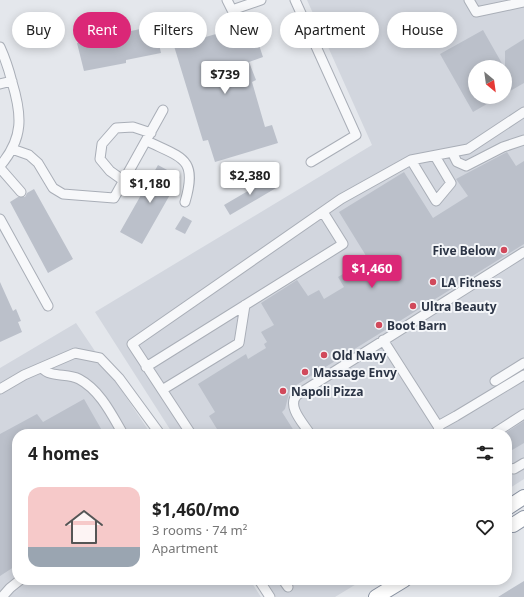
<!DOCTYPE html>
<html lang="en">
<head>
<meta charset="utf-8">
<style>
	:root { --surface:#fff; --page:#f6f6f6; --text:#222; --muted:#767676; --line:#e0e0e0; --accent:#db2777 }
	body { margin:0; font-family:"Noto Sans",sans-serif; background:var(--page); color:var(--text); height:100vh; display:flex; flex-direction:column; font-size:15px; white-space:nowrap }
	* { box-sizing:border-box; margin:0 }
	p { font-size:13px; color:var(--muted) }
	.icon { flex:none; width:22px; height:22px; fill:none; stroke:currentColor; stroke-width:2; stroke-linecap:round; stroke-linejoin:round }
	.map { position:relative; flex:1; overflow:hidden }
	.details { position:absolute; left:12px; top:429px; width:500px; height:156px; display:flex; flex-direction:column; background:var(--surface); border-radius:16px; box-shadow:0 2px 10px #0003 }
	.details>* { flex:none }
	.banner { position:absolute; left:12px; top:12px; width:500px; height:36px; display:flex; gap:8px }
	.needle { width:26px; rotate:151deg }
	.fabs { position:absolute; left:468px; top:60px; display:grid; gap:8px }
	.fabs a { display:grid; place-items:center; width:44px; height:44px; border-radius:50%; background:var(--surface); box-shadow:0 2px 10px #0003; font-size:20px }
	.price { position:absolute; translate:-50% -34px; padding:0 9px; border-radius:4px; background:#fff; color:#222; font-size:13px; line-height:26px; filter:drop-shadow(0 1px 2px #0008) }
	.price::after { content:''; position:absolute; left:50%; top:24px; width:12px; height:9px; margin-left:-6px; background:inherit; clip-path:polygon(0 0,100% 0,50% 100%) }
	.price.current { background:var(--accent); color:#fff }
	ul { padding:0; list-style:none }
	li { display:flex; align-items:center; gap:12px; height:100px; padding:0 16px }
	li+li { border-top:1px solid var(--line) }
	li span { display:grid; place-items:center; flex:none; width:112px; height:80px; border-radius:12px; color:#555 }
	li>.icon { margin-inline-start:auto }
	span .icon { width:48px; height:48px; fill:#fffc; stroke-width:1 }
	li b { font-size:17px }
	h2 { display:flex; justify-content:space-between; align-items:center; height:48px; padding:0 16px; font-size:17px }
	.chip { padding:0 14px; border-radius:18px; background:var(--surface); box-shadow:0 2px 10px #0003; font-size:14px; line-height:36px }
	.chip.current { background:var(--accent); color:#fff }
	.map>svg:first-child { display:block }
	.built { fill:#d2d6de; fill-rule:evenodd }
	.building { fill:#bbc0ca }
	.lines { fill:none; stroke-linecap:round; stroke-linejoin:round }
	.minor-casing { stroke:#a9aeb7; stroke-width:11 }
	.highway-casing { stroke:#8b94a3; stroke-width:16 }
	.minor { stroke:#f7f8fa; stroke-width:9 }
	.highway { stroke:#fff; stroke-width:14 }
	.poi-dot { fill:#d1495b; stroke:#f4f6f9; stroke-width:1.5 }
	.labels { text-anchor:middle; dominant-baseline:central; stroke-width:4; stroke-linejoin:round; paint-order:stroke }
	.poi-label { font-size:12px; font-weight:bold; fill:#2b3445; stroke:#f4f6f9; text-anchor:start }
</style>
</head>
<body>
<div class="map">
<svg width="524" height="597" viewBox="0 0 524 597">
	<rect width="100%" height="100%" fill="#e4e7ec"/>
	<path class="built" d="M 307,0 L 524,0 L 524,479 L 507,490 L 507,434 L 173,434 L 95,312 L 372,145 ZM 475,67 L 505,67 L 505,97 L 475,97 Z
		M 76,323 L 151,434 L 17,434 L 17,580 L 250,580 L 261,597 L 0,597 L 0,368 Z
		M 266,580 L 363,580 L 335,597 L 276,597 Z"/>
	<path class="building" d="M 155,26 L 161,53 L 126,60 L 126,63 L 84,71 L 77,43 L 90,41 L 91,44 L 122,38 L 121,33 Z
		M 483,30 L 504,67 L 475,67 L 475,97 L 499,97 L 473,112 L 440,54 Z
		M 223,32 L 226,42 L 233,39 L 236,47 L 243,44 L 244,48 L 258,42 L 263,57 L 249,62 L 256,80 L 252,82 L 265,127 L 272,125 L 278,143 L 215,162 L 208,140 L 203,141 L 174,46 Z
		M 524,39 L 524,83 L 505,94 L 505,51 Z
		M 507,152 L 516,166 L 524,161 L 524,244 L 290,389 L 285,409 L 282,412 L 296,434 L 220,434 L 209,416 L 215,412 L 198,384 L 246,354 L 248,359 L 266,348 L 264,344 L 267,342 L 261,332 L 274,325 L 261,303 L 297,280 L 308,296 L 319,290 L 324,299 L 344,287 L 338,277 L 368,259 L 339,212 L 404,172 L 433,218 L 468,196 L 456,179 Z
		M 158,165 L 180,177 L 142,244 L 120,232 Z
		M 270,178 L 276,188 L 230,215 L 224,205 Z
		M 34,189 L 73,259 L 48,273 L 10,202 L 18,197 L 25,197 L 27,193 Z
		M 183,216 L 192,221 L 185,234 L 175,229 Z
		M 0,282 L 13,311 L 16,309 L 21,321 L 18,322 L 22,332 L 0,342 Z
		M 84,399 L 104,434 L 17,434 L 17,565 L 0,576 L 0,434 L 37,414 L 43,422 Z
		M 524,421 L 524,443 L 507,453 L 507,432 Z
		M 524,581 L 524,597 L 498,597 Z"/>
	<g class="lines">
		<g class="minor-casing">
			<path id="minor" d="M 227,0 L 232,10 L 261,0
				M 295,0 L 356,135 L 311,162
				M 469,0 L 476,12 L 524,2
				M 0,47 C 5,58 9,70 12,82 C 22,115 24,138 0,166
				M 0,84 L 12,81
				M 147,141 C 182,158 198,158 185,202
				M 12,149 L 29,155 L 38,163 L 53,188 L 63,194 L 114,198 L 163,110
				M 452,152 L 457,162 L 466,166 L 503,147 L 524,140
				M 411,160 L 436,201 L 451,183 L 435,156
				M 0,168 L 21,192
				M 124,181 L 110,171 L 100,159 L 102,144 L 116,128 L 133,127 L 151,133
				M 0,219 L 48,306
				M 383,340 L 438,426 L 440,434
				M 146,367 L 343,244 L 323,212
				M 42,368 C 51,378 67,373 79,379 C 100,390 112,415 123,434
				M 495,381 L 524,363
				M 0,389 L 24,375 L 75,353 L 100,358 L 119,378 L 160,434
				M 162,390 L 239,343 L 245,305
				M 438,426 L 456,416 L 524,375
				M 191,434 L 132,344 L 341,199 L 411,160 L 468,149 L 524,112
				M 310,434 C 304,424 286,406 297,395 L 524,252
				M 493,434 L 524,414
				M 507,468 L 514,469 L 524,463
				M 259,580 L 270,597
				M 283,580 L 288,587
				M 2,597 L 10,588 L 20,580"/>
		</g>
		<g class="highway-casing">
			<path id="highway" d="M 507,508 L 524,497
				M 507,524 L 513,525 L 524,518
				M 376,597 L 404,580"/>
		</g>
		<use href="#minor" class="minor"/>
		<use href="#highway" class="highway"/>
	</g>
	<g class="poi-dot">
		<circle cx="504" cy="250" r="4"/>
		<circle cx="433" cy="282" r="4"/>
		<circle cx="413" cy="306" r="4"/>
		<circle cx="379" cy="325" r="4"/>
		<circle cx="324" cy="355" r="4"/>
		<circle cx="305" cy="372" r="4"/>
		<circle cx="283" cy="391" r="4"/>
	</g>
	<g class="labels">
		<g class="poi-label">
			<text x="496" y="250" text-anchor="end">Five Below</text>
			<text x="441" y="282">LA Fitness</text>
			<text x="421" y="306">Ultra Beauty</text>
			<text x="387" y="325">Boot Barn</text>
			<text x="332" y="355">Old Navy</text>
			<text x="313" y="372">Massage Envy</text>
			<text x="291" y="391">Napoli Pizza</text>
		</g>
	</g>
</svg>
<div class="fabs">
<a><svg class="needle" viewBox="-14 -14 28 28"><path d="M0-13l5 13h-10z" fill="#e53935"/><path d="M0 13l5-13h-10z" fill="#767676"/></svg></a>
</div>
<b class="price" style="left:225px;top:95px">$739</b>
<b class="price" style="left:250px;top:196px">$2,380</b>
<b class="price" style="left:150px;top:204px">$1,180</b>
<b class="price current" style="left:372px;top:289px">$1,460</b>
<div class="banner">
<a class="chip">Buy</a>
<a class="chip current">Rent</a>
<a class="chip">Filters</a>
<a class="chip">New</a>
<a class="chip">Apartment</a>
<a class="chip">House</a>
</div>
<section class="details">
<h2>4 homes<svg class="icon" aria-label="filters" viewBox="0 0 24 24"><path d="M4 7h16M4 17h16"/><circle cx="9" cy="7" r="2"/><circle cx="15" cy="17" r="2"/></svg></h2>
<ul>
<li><span style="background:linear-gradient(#f6c9c9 75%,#9aa5b1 0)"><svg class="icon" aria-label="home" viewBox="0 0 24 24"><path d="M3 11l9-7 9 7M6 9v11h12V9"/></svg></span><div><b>$1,460/mo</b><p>3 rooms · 74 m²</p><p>Apartment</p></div><svg class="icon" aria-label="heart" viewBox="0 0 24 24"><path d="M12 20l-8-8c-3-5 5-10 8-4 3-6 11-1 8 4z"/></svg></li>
</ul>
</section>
</div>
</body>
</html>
